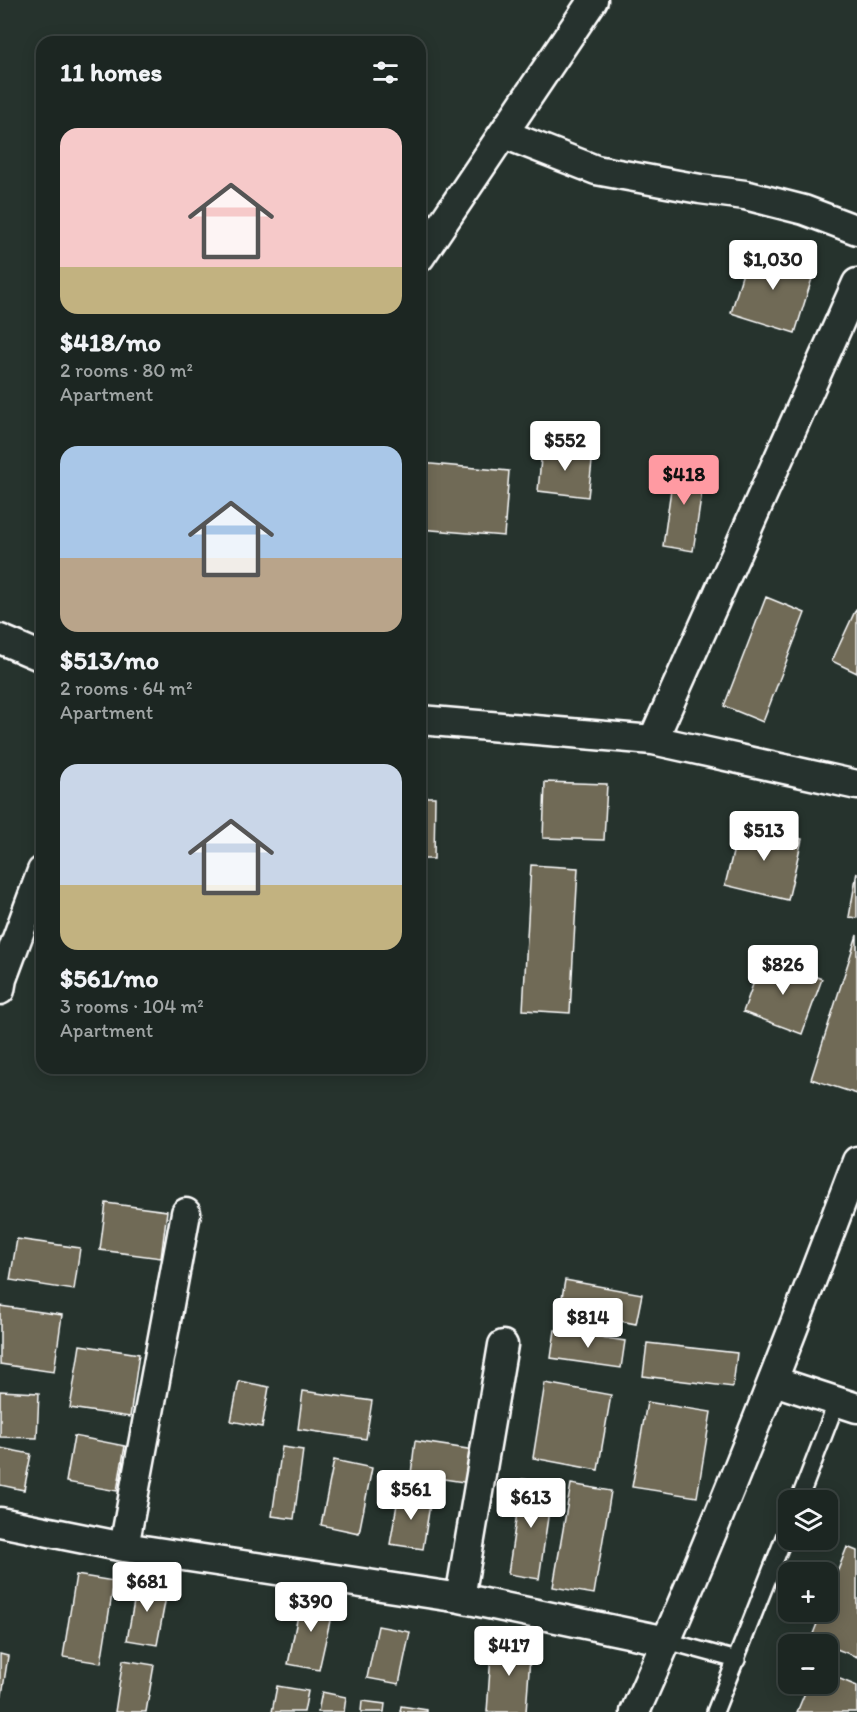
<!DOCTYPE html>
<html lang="en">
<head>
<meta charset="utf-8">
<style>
	:root { --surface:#1c2622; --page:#252e2a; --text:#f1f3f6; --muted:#a0a5a5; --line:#3a4340; --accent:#ff9aa2 }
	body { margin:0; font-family:Itim,sans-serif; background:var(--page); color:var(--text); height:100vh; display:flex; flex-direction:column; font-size:22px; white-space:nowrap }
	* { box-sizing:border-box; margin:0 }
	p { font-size:20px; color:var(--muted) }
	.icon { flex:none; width:33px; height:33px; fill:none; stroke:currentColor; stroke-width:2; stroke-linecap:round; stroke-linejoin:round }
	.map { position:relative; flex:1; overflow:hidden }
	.panel { position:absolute; left:36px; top:36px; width:390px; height:1038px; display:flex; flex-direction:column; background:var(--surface); border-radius:18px; box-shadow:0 3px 15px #0003,0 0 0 2px var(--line) }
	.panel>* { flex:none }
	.fabs { position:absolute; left:778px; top:1490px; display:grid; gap:12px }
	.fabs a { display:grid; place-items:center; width:60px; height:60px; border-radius:12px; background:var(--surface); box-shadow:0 3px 15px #0003,0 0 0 2px var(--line); font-size:30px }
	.price { position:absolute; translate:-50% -51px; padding:0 14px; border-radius:6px; background:#fff; color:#222; font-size:20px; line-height:39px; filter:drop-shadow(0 2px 3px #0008) }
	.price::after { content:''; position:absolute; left:50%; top:36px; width:18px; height:14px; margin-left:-9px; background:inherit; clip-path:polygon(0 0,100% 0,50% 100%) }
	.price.selected { background:var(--accent); color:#111 }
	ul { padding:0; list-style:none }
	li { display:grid; align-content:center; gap:12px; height:318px; padding:0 24px }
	li span { display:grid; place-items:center; height:186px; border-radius:18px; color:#555 }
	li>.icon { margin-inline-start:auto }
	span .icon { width:108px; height:108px; fill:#fffc; stroke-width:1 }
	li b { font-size:26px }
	h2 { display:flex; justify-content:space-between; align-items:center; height:72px; padding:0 24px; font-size:26px }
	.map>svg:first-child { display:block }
	.building { fill:#6f6a57; stroke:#fff; stroke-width:1.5 }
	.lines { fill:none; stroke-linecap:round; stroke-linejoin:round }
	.service-casing { stroke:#fff; stroke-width:20 }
	.minor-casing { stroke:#fff; stroke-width:33 }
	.service { stroke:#26332d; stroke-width:15 }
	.minor { stroke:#26332d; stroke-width:28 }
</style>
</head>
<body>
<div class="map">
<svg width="857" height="1712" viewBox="0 0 857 1712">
	<rect width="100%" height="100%" fill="#26332d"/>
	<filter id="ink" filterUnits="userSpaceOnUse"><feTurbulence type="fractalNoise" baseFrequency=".0167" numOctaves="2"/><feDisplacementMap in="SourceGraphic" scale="12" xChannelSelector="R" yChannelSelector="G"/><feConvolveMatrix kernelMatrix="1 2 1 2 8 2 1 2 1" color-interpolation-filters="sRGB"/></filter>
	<g filter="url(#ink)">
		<path class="building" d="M 750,249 L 815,269 L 795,333 L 731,313 Z
			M 542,448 L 593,453 L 588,497 L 538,491 Z
			M 675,461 L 706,465 L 693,551 L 663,546 Z
			M 420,463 L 509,471 L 504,536 L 420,529 Z
			M 766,597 L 805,613 L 763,722 L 724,706 Z
			M 856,609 L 857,609 L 857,673 L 832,661 Z
			M 545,782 L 607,784 L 604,840 L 543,838 Z
			M 420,797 L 435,797 L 434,859 L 420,859 Z
			M 740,824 L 802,839 L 788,900 L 725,885 Z
			M 531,865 L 578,868 L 570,1013 L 523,1010 Z
			M 857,872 L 857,918 L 849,917 Z
			M 857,935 L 857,1094 L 811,1079 Z
			M 763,957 L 822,979 L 802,1034 L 743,1012 Z
			M 106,1203 L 167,1211 L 161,1258 L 100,1250 Z
			M 17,1239 L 80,1248 L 74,1290 L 10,1280 Z
			M 565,1280 L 642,1294 L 636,1324 L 560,1309 Z
			M 0,1306 L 62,1315 L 54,1372 L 0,1364 Z
			M 555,1330 L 625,1341 L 621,1368 L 551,1358 Z
			M 647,1343 L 737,1353 L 733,1387 L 643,1376 Z
			M 80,1345 L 139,1354 L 130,1417 L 70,1408 Z
			M 239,1381 L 269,1387 L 262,1427 L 231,1421 Z
			M 545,1383 L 611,1395 L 598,1470 L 533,1458 Z
			M 0,1391 L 39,1393 L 37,1438 L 0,1437 Z
			M 303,1391 L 372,1401 L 366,1439 L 298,1429 Z
			M 647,1402 L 711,1412 L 697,1497 L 632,1487 Z
			M 74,1436 L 125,1446 L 117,1491 L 66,1482 Z
			M 415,1441 L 474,1450 L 470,1483 L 411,1474 Z
			M 282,1447 L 303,1450 L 294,1519 L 272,1516 Z
			M 0,1448 L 31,1454 L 24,1490 L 0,1485 Z
			M 334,1460 L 372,1468 L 359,1533 L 321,1525 Z
			M 522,1479 L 553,1483 L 539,1579 L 508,1574 Z
			M 571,1484 L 611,1491 L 594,1594 L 553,1587 Z
			M 399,1493 L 431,1498 L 423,1549 L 390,1544 Z
			M 847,1547 L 857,1551 L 857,1657 L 811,1639 L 822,1611 L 828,1611 L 828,1596 Z
			M 76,1575 L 114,1581 L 101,1663 L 63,1657 Z
			M 138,1580 L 168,1586 L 157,1645 L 127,1640 Z
			M 302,1596 L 334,1603 L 319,1670 L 288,1664 Z
			M 378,1626 L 410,1632 L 399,1684 L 367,1678 Z
			M 492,1640 L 531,1643 L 526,1712 L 487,1712 Z
			M 0,1654 L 8,1656 L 2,1695 L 0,1695 Z
			M 123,1660 L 154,1665 L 146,1712 L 115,1712 Z
			M 828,1674 L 857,1686 L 857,1712 L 797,1712 L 809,1683 L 828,1683 Z
			M 277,1686 L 308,1691 L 304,1712 L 272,1712 Z
			M 322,1692 L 346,1697 L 344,1712 L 318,1712 Z
			M 362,1701 L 385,1704 L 384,1712 L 361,1712 Z
			M 401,1706 L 427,1710 L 427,1712 L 400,1712 Z"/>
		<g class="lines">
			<g class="service-casing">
				<path id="service" d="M 799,1500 L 837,1401
					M 667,1641 L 737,1660
					M 715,1712 L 789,1525"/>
			</g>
			<g class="minor-casing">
				<path id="minor" d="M 504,134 L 596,170 L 700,189 L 745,195 L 804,210 L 857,230
					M 420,257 L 593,0
					M 0,639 L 42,657
					M 420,720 L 653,740 L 857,785
					M 653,740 L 857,283
					M 0,990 L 2,979 L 42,871
					M 774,1381 L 857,1408
					M 0,1522 L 124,1547 L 460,1598 L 667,1641
					M 124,1547 L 186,1213
					M 460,1598 L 503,1345
					M 635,1712 C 716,1531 787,1346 857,1161"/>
			</g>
			<use href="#service" class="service"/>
			<use href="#minor" class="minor"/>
		</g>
	</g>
</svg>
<div class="fabs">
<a><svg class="icon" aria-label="layers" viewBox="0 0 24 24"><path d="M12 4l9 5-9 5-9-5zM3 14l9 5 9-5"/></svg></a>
<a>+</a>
<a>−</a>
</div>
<b class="price" style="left:773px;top:291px">$1,030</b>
<b class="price" style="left:565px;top:472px">$552</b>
<b class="price selected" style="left:684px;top:506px">$418</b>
<b class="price" style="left:764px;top:862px">$513</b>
<b class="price" style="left:783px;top:996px">$826</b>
<b class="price" style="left:588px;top:1349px">$814</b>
<b class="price" style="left:411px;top:1521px">$561</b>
<b class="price" style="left:531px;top:1529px">$613</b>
<b class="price" style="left:147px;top:1613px">$681</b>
<b class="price" style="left:311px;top:1633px">$390</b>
<b class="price" style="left:509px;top:1677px">$417</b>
<section class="panel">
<h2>11 homes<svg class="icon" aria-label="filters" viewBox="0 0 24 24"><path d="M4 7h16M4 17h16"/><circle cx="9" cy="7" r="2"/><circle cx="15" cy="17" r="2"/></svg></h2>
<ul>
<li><span style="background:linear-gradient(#f6c9c9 75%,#c2b280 0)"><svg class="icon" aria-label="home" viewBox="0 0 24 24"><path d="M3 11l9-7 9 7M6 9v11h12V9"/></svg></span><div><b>$418/mo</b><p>2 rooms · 80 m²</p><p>Apartment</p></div></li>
<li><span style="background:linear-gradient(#a9c7e8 60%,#b9a48a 0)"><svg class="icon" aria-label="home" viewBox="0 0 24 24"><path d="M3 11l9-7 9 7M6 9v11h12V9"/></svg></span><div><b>$513/mo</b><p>2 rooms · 64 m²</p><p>Apartment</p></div></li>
<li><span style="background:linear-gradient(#c9d6e8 65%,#c2b280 0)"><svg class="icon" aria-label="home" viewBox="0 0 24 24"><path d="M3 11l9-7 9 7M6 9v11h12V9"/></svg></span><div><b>$561/mo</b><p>3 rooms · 104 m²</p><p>Apartment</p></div></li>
</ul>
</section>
</div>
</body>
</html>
